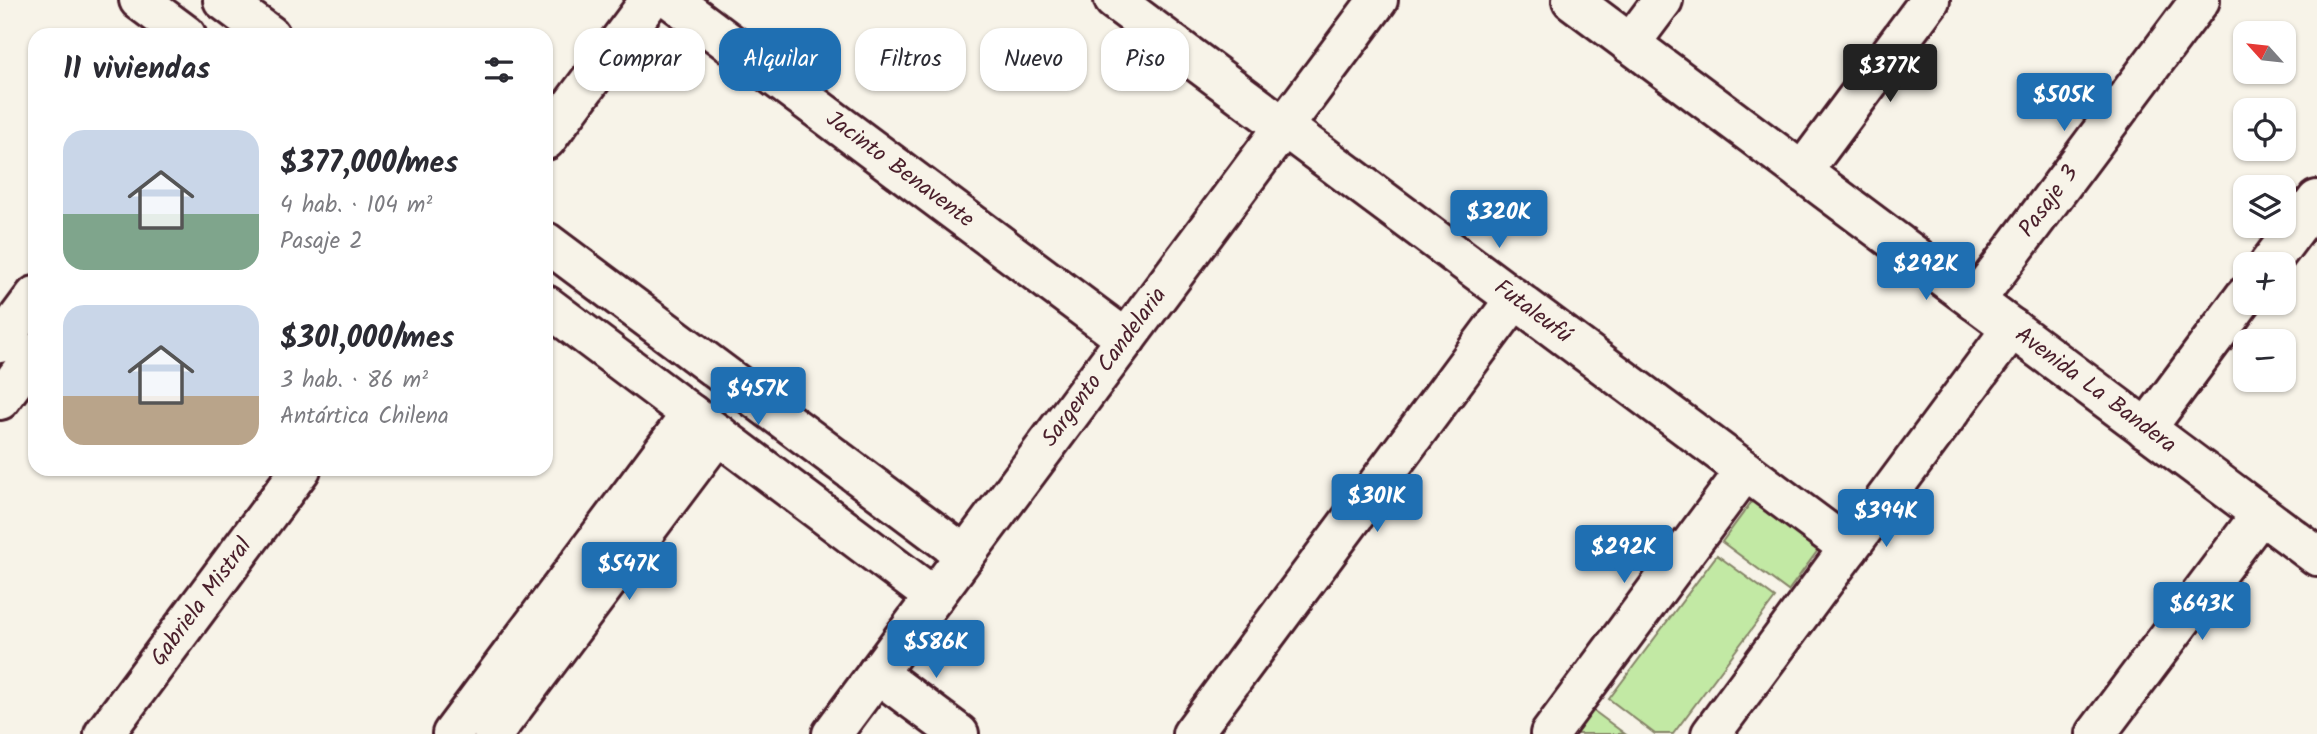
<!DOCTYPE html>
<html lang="es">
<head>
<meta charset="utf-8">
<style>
	:root { --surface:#fff; --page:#f7f7f7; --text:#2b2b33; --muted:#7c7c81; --accent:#1f6fb2 }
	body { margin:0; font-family:Kalam,sans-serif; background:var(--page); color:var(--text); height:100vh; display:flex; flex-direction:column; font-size:26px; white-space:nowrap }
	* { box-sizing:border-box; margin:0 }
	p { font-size:23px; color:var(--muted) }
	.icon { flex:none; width:38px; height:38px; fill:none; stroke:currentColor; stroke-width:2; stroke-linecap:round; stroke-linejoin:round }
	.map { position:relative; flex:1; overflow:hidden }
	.sheet { position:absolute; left:28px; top:28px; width:525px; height:448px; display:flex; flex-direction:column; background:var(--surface); border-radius:21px; box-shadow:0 2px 5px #0004 }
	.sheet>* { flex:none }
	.hud { position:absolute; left:574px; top:28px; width:665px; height:63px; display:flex; gap:14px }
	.needle { width:46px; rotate:297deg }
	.controls { position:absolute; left:2233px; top:21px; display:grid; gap:14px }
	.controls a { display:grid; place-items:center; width:63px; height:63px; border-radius:14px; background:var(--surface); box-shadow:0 2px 5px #0004; font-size:35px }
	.price { position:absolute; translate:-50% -60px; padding:0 16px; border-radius:7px; background:var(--accent); color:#fff; font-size:23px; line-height:46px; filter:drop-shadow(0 2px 4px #0008) }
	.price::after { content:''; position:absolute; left:50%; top:42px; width:21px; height:16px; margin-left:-10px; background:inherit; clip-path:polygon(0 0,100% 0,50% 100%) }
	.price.active { background:#222; color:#fff }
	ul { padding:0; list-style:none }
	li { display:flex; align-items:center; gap:21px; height:175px; padding:0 35px }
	li span { display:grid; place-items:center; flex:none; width:196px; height:140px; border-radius:21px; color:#555 }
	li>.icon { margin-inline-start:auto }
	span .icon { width:84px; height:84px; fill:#fffc; stroke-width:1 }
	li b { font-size:30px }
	h2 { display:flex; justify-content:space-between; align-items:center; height:84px; padding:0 35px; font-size:30px }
	.tag { padding:0 24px; border-radius:21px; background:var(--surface); box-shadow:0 2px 5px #0004; font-size:24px; line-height:63px }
	.tag.active { background:var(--accent); color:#fff }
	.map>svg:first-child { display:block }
	.green { fill:#c2e9a4; stroke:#868468; stroke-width:2 }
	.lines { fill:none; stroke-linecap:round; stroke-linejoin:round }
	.street-casing { stroke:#4a1f2b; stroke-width:44 }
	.secondary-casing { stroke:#4a1f2b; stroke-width:44 }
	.street { stroke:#f7f3e8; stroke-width:38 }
	.secondary { stroke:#f7f3e8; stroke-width:38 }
	.labels { text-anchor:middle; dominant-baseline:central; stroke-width:7; stroke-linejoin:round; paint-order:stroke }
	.street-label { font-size:23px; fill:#4a1f2b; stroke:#f7f3e8 }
</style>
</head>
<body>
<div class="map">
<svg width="2317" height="734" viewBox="0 0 2317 734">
	<rect width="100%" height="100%" fill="#f7f3e8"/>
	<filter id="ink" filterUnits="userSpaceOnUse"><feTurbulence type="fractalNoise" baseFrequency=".0143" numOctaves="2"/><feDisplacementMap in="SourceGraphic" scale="14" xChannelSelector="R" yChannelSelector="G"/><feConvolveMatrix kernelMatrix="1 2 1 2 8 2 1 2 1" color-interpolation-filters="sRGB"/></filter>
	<g filter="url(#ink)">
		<path class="green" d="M 1758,493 L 1824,542 L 1788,591 L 1722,542 Z
			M 1717,555 L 1775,598 L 1673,734 L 1655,734 L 1609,699 Z
			M 1590,708 L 1625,734 L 1570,734 Z"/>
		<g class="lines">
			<g class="street-casing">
				<g id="street">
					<path d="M 139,0 L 186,35"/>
					<path d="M 223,0 L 270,35"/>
					<path id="s1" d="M 672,0 L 1126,339"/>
					<path id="s2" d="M 1114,0 L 1849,548"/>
					<path d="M 1630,44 L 1663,0"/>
					<path d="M 546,140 L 650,0"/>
					<path d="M 1802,172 L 1930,0"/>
					<path d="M 546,242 L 965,555"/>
					<path d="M 2269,264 L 2317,200"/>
					<path id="s3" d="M 1975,301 L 2200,0"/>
					<path d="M 546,305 L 934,597"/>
					<path d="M 0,343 L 35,296"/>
					<path d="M 0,400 L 35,353"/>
					<path d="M 2146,429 L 2245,296"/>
					<path d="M 877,673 L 959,734"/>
					<path id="s4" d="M 104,734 L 301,469"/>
					<path d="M 452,734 L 691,414"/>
					<path d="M 493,734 L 718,434"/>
					<path id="s5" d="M 832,734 L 1378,0"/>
					<path d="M 1192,734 L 1515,299"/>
					<path d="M 1550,734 L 1745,471"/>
					<path d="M 1711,734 L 2012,328"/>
					<path d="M 2096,734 L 2261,514"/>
				</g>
			</g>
			<g class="secondary-casing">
				<g id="secondary">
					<path id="s6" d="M 1572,0 L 2317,556"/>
				</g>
			</g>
			<use href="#street" class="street"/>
			<use href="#secondary" class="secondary"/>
		</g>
	</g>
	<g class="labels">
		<g class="street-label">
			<text stroke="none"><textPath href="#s1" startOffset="284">Jacinto Benavente</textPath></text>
			<text stroke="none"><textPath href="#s3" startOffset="124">Pasaje 3</textPath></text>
			<text stroke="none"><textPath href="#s2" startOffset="522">Futaleufú</textPath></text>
			<text stroke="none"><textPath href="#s5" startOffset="457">Sargento Candelaria</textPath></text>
			<text stroke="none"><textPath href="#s6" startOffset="653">Avenida La Bandera</textPath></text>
			<text stroke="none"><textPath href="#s4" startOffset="164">Gabriela Mistral</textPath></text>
		</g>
	</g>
</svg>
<div class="controls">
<a><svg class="needle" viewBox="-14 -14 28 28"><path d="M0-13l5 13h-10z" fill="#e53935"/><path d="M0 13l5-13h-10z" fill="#7c7c81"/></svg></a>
<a><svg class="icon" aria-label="locate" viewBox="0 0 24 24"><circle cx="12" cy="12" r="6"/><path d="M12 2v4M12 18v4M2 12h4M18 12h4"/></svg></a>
<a><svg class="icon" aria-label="layers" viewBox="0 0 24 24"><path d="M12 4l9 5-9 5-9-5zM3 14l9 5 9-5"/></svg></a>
<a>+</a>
<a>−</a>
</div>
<b class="price active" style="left:1890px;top:104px">$377K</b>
<b class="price" style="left:2064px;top:133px">$505K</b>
<b class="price" style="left:1499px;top:250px">$320K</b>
<b class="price" style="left:1926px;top:302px">$292K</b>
<b class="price" style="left:758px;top:427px">$457K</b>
<b class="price" style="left:1377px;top:534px">$301K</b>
<b class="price" style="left:1886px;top:549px">$394K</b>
<b class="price" style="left:1624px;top:585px">$292K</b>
<b class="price" style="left:629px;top:602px">$547K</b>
<b class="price" style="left:2202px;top:642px">$643K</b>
<b class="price" style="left:936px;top:680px">$586K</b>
<div class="hud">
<a class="tag">Comprar</a>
<a class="tag active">Alquilar</a>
<a class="tag">Filtros</a>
<a class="tag">Nuevo</a>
<a class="tag">Piso</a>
</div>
<section class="sheet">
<h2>11 viviendas<svg class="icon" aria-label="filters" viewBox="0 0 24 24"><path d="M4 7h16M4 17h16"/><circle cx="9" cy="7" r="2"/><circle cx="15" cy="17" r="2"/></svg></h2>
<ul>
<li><span style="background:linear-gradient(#c9d6e8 60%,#7fa58c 0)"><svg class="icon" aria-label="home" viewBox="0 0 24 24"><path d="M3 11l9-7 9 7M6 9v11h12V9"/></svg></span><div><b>$377,000/mes</b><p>4 hab. · 104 m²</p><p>Pasaje 2</p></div></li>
<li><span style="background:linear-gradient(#c9d6e8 65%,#b9a48a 0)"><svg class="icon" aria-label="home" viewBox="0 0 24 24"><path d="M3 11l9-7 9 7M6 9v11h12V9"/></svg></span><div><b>$301,000/mes</b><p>3 hab. · 86 m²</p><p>Antártica Chilena</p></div></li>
</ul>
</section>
</div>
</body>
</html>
